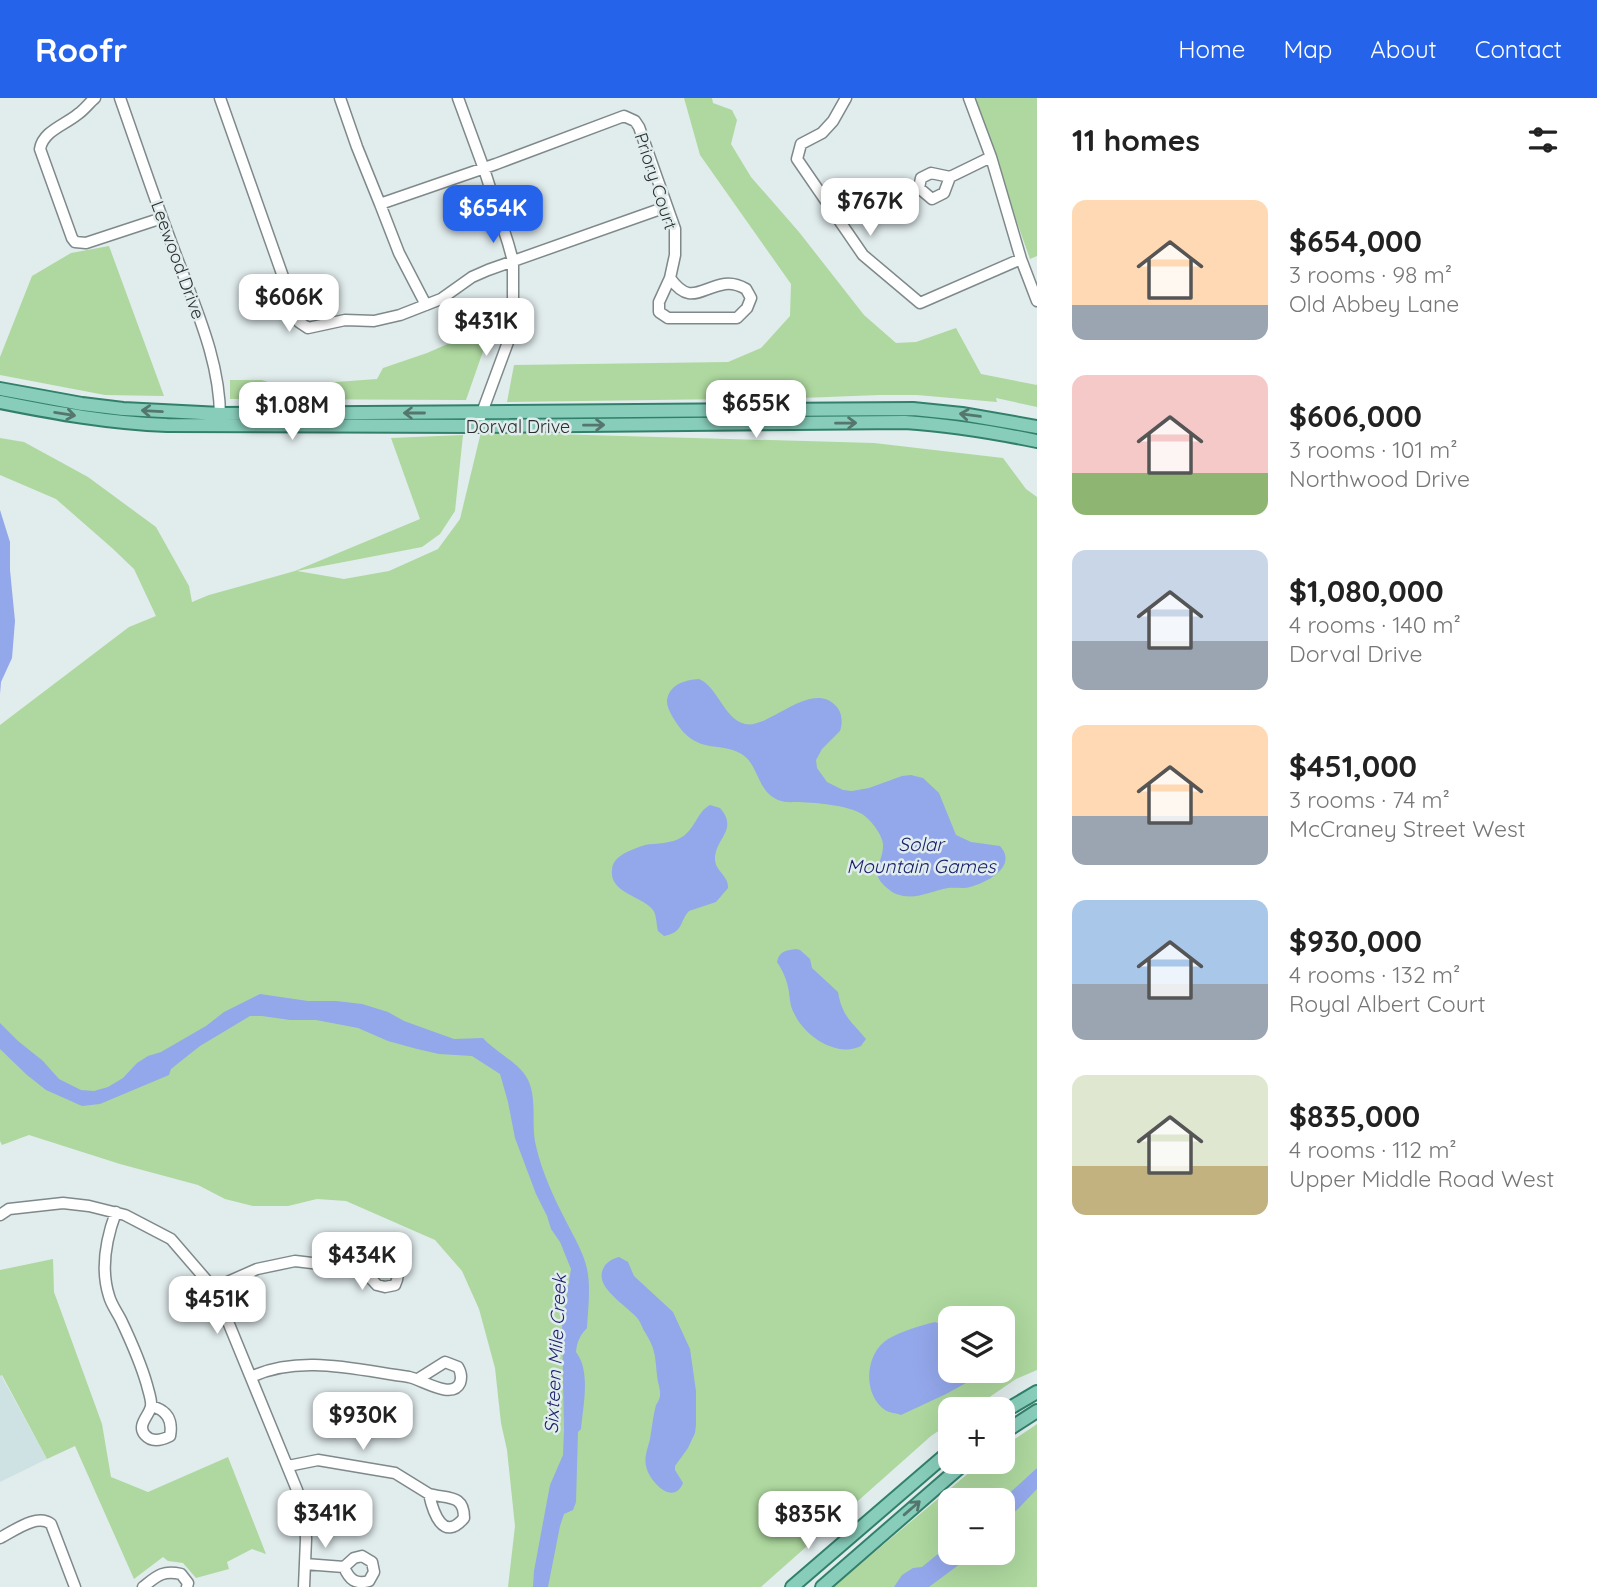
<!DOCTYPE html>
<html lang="en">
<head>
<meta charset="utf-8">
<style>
	:root { --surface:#fff; --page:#f2f2f2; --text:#222; --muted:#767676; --accent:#2563eb }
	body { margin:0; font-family:Quicksand,sans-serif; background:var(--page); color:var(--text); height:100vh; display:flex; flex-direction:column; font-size:26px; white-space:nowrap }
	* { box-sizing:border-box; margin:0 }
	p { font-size:23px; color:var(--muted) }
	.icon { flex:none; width:38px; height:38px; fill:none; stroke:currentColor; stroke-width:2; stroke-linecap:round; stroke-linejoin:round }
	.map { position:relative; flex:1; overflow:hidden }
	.side { display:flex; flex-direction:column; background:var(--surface); width:560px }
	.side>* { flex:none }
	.tools { position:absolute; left:938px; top:1208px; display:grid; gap:14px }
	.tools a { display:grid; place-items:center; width:77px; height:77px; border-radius:14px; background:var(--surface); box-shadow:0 7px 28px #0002; font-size:35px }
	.price { position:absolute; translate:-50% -60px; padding:0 16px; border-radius:14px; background:#fff; color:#222; font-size:23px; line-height:46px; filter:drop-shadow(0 2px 4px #0008) }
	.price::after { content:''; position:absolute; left:50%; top:42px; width:21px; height:16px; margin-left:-10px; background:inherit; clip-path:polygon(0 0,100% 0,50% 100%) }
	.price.selected { background:var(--accent); color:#fff }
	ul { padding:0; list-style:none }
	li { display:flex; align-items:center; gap:21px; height:175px; padding:0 35px }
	li span { display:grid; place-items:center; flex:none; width:196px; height:140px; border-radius:14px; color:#555 }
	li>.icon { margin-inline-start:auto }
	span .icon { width:84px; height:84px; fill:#fffc; stroke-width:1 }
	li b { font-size:30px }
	h2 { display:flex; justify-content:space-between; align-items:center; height:84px; padding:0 35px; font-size:30px }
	header { display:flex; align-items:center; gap:42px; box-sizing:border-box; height:98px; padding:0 35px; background:var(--accent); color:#fff }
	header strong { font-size:33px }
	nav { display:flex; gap:38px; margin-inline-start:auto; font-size:24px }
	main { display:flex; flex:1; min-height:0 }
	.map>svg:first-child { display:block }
	.built { fill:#cee2e4 }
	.green { fill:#aed89f; fill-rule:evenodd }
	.water { fill:#93a7eb }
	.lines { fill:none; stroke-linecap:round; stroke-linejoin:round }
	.minor-casing { stroke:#7f898a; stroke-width:13 }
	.major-casing { stroke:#32806b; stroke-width:16 }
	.minor { stroke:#fff; stroke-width:10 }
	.major { stroke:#87cdba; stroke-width:12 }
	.oneway { stroke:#54766d }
	.labels { text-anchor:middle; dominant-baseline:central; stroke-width:5; stroke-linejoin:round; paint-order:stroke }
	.street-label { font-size:18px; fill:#2a2e2e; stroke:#e1eced }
	.water-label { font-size:19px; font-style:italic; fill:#171d69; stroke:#e1eced }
</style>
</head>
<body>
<header>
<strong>Roofr</strong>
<nav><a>Home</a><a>Map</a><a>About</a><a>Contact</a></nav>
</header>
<main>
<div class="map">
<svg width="1037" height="1489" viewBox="0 0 1037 1489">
	<rect width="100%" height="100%" fill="#e1eced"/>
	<path class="built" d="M 1,1277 L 47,1361 L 0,1384 L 0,1278 Z"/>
	<path class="green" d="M 684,0 L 712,0 L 713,5 L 732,12 L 737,22 L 731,46 L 751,79 L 799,134 L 864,217 L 896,245 L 916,244 L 956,230 L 981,276 L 1037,287 L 1037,309 L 996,300 L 997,304 L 917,297 L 879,297 L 802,300 L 507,304 L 514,267 L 728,264 L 761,250 L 790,218 L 791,186 L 700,57 Z
		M 973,0 L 1037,0 L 1037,158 L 1030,161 Z
		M 109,148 L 164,298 L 105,297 L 0,277 L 0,259 L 32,178 L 71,155 Z
		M 495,219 L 466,302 L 230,301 L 230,282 L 262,282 L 280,288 L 377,281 L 383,270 L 427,255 L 466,238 Z
		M 481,334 L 874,345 L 1003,360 L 1026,391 L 1037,399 L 1037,1272 L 1016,1281 L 972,1311 L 950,1311 L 950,1325 L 931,1338 L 761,1489 L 508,1489 L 515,1428 L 507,1352 L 501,1325 L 495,1270 L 479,1211 L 462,1173 L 435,1142 L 346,1103 L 317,1101 L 288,1108 L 253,1108 L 225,1101 L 198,1087 L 120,1066 L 29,1037 L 2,1047 L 0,1043 L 0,627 L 129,529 L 156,518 L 134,471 L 112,450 L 56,401 L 0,377 L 0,340 L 24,344 L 88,379 L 156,429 L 189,488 L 192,504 L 209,497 L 295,473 L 420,421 L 391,340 L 463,337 L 455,413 L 440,436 L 422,449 L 297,473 L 344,481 L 389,473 L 438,451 L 460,421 ZM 950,1220 L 1003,1220 L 1003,1272 L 950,1272 Z
		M 53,1161 L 54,1194 L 102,1326 L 111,1379 L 148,1394 L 228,1359 L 266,1456 L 252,1451 L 227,1464 L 229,1471 L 196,1480 L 183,1465 L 168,1463 L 163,1459 L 134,1481 L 75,1348 L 47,1361 L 2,1277 L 0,1278 L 0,1172 Z
		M 1037,1326 L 1037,1489 L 833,1489 L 983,1363 L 1003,1363 L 1003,1349 ZM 950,1402 L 1003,1402 L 1003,1454 L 950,1454 Z"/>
	<path class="water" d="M 0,412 L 10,444 L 10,472 L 15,523 L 12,560 L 1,584 L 0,596 Z
		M 699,581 C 718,589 724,621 745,626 C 768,632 811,581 836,608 C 842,614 843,625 840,633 L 822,651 L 816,662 L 817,670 L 827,684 L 843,692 L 852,693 L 869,690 L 902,678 L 911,677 L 923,680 L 939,695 L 956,737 L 971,744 L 1000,748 C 1018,768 988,784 970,789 C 963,791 955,789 948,790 C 930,793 916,803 896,796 C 892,794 891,793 887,790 C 867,774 884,765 883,746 C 882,737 873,725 866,719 C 853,707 817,705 799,704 C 792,704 785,705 778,702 C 757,693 759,668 743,657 C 736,652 726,650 718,649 C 694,647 684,638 672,618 C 669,612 665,605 668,598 C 673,585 686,582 699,581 Z
		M 710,707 L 720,710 C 739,732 715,740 715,761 C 715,773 729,778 728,790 L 716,804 L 689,813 C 679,824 684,834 664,838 L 658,833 C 656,826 657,818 653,812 C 642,798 609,795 612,772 C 612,764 618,759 625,755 C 631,752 638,749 645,747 C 656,745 672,746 682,739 C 695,731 697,714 710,707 Z
		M 796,851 L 800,852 L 810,861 L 812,870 L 838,894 C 842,918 851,923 866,941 L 861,948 C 837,960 804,938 794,915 C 790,908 790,901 789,894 C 787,882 783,873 777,864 C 779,853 787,852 796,851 Z
		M 260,896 L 308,903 L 336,903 L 362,906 L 388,914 L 404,923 L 454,941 L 483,940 C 496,955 521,965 529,984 C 537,1004 531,1027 536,1048 C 542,1075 555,1102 568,1127 C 575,1141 584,1156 587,1171 C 591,1189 588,1211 587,1230 C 580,1237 577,1244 576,1254 C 591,1273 583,1308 581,1331 L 578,1334 L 576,1404 L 573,1412 L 564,1416 L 560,1428 L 548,1489 L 533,1489 L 534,1473 L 550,1387 L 563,1357 L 564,1332 L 562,1225 L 571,1171 L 560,1144 L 551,1131 L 547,1118 L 536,1096 L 515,1040 L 508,1004 L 500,976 L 472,958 L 439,956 L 417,951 L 388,943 L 358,930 L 316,922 L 290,922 L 262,918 L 250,918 L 200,948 L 171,971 L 169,977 L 100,1006 L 82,1008 L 46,992 L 27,977 L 0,951 L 0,925 L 18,943 L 43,963 L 59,981 L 81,992 L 94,993 L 108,989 L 123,980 L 137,965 L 148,958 L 161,954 L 206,928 L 224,914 Z
		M 619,1159 L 628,1164 L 634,1178 L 673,1214 L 690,1251 L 696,1293 L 696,1327 L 695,1335 L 688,1350 L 675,1368 L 675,1372 L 683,1385 C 673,1409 649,1383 646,1368 C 644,1358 648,1350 650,1341 C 652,1329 653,1318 656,1307 C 664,1296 658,1289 657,1277 C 655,1255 655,1250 643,1231 C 643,1230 639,1222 638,1221 C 628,1208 594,1190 603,1171 C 606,1164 612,1161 619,1159 Z
		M 935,1224 L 950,1230 L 950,1272 L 985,1272 L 984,1275 L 946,1296 L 901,1317 C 896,1315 889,1315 885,1312 C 862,1296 865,1255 888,1241 C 902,1233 919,1228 935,1224 Z
		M 1037,1370 L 1037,1391 L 1017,1412 L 1003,1421 L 1002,1402 Z
		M 950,1446 L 950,1454 L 976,1454 L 929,1489 L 894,1489 L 902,1477 L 913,1470 L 922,1469 Z"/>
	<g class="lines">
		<g class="minor-casing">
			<path id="minor" d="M 95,0 C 89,5 84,12 78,16 C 65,27 43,33 40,51 L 72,140 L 75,144 L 86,145 L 162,120
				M 120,0 C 138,51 155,102 174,152 C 194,207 221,263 220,322
				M 220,0 L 299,224 L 308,230 L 345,222 L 374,223 L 400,217 L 441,201 L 472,179 L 488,172 L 666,109
				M 340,0 L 357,49 L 380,106 L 496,66 L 624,18 L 635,23 L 639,29 L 675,131 L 675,157 L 670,180 L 659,204 L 659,214 L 668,220 L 737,220 L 747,210 L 751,200 L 746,191 C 739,187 733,185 725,186 C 700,190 690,208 670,180
				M 458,0 L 484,71 L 508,145 L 513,163 L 513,221 L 508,244 L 477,328
				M 846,0 L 833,23 L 822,35 L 801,46 L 797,61 L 863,157 L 920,205 L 1021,161
				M 969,0 L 991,59 L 1021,161 L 1037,203
				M 950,79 L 944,95 L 932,101 L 919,90 L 921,80 L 931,75 L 950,79 L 991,59
				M 380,106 L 399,155 L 426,207
				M 116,1114 C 106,1141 100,1170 109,1198 C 111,1206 117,1214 121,1222 C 130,1241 141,1266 147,1287 C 148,1292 152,1302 151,1308 C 150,1317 136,1327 145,1337 C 152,1345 162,1342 170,1338 C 173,1322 167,1312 151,1308
				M 0,1117 L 9,1111 L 63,1105 L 89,1108 L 125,1117 L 171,1141 L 215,1192 L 297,1392 L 305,1418 L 306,1441 L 304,1489
				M 215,1192 L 223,1186 L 257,1171 L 295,1163 L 362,1171 L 377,1187 L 385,1189 L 395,1187 C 402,1173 397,1155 378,1162 C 373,1165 368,1169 362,1171
				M 251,1279 C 300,1256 357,1272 409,1279 C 423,1282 452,1302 460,1285 C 462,1279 461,1274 458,1269 L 445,1264 L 418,1281
				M 288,1368 L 318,1362 L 395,1375 L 429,1396 C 433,1414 443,1445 464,1420 C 464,1396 448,1401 429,1396
				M 0,1440 C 14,1433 37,1415 51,1426 L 75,1489
				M 305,1466 L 344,1469 L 354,1460 L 362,1458 L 372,1464 L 374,1474 L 369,1483 C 355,1487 349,1481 344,1469
				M 143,1489 C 157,1478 162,1472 181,1476 L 188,1485 L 187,1489"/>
		</g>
		<g class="major-casing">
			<path id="major" d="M 0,291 L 82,306 L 123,311 L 221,316 L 913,311 L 962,316 L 1037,329
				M 0,304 C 55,315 110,325 167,327 L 477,328 L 905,324 C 950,327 993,334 1037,343
				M 1003,1314 L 1037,1294
				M 1003,1335 L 1037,1313
				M 792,1489 L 950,1353
				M 822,1489 L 967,1363"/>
		</g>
		<use href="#minor" class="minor"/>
		<use href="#major" class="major"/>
	</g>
	<defs><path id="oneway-shaft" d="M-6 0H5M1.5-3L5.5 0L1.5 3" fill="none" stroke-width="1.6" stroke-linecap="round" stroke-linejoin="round" transform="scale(1.75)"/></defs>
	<g class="oneway">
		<use href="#oneway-shaft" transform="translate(152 313) rotate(-177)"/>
		<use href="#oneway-shaft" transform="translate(414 315) rotate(180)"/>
		<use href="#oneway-shaft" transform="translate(65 316) rotate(9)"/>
		<use href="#oneway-shaft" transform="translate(970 317) rotate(-172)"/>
		<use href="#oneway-shaft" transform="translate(846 325) rotate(-1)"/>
		<use href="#oneway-shaft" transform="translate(594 327) rotate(-1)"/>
		<use href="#oneway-shaft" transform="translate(912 1410) rotate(-41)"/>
	</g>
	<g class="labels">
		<g class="street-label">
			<text transform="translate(656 83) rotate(72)">Priory Court</text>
			<text transform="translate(178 162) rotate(70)">Leewood Drive</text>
			<text x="518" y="328">Dorval Drive</text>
		</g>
		<g class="water-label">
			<text x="921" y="746">Solar<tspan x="921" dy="22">Mountain Games</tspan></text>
			<text transform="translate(555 1256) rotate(-87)">Sixteen Mile Creek</text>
		</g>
	</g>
</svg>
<div class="tools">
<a><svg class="icon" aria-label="layers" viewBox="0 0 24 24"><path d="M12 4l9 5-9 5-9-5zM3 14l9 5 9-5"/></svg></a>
<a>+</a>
<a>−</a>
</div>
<b class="price" style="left:870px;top:140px">$767K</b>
<b class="price selected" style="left:493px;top:147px">$654K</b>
<b class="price" style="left:289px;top:236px">$606K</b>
<b class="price" style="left:486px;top:260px">$431K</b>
<b class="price" style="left:756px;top:342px">$655K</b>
<b class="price" style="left:292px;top:344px">$1.08M</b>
<b class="price" style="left:362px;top:1194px">$434K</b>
<b class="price" style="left:217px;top:1238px">$451K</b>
<b class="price" style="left:363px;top:1354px">$930K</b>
<b class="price" style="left:325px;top:1452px">$341K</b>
<b class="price" style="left:808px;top:1453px">$835K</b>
</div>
<section class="side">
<h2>11 homes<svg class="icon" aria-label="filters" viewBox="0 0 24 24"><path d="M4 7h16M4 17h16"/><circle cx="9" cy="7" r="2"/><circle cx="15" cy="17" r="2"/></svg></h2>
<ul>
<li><span style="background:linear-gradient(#ffd9b3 75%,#9aa5b1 0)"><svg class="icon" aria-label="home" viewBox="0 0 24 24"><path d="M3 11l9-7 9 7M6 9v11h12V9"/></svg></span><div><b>$654,000</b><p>3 rooms · 98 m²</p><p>Old Abbey Lane</p></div></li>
<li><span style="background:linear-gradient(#f6c9c9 70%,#8fb573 0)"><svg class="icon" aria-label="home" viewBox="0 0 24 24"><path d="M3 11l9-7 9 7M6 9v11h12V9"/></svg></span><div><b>$606,000</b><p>3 rooms · 101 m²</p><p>Northwood Drive</p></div></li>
<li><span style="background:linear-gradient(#c9d6e8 65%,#9aa5b1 0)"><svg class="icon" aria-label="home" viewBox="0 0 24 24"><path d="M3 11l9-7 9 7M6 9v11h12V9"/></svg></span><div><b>$1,080,000</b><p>4 rooms · 140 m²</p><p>Dorval Drive</p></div></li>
<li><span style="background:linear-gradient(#ffd9b3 65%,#9aa5b1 0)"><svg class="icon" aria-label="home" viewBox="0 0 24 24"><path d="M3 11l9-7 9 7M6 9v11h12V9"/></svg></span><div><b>$451,000</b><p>3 rooms · 74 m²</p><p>McCraney Street West</p></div></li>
<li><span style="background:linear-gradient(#a9c7e8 60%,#9aa5b1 0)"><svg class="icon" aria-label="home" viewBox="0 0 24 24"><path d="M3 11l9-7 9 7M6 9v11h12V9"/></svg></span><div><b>$930,000</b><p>4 rooms · 132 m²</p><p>Royal Albert Court</p></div></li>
<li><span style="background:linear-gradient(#dfe7d0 65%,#c2b280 0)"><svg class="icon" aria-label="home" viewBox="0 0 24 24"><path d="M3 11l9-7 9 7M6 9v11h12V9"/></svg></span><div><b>$835,000</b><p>4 rooms · 112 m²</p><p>Upper Middle Road West</p></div></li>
</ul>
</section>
</main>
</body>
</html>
